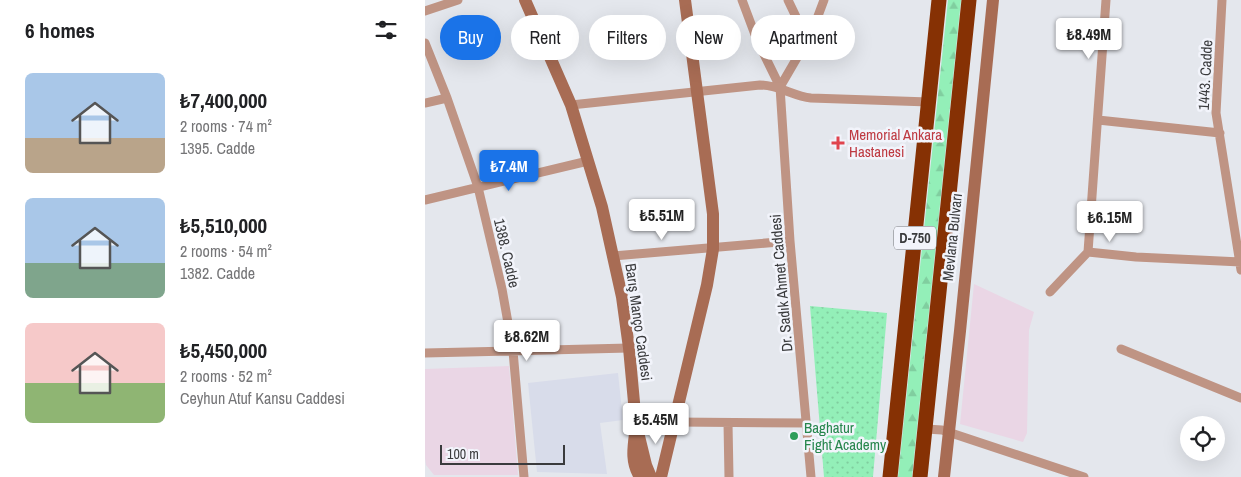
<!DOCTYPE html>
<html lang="en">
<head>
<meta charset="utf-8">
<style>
	:root { --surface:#fff; --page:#f6f6f6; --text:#202124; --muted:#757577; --accent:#1a73e8 }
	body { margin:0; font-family:"Archivo Narrow",sans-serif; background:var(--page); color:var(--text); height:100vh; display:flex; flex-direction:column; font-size:19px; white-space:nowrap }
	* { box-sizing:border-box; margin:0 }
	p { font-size:16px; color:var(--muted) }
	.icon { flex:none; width:28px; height:28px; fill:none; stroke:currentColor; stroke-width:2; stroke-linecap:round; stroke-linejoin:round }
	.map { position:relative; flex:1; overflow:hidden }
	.drawer { display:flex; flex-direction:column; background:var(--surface); width:425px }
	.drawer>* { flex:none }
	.hud { position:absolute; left:15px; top:15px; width:475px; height:45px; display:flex; gap:10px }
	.tools { position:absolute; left:755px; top:416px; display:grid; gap:10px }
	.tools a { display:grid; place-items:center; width:45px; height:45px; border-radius:50%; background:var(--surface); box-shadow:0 5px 20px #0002; font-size:25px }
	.scale { position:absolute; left:15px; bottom:12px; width:125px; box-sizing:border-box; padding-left:5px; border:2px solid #3a3b3d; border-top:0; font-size:14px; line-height:18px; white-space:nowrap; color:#3a3b3d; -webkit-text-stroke:4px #f2f4fb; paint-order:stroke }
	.price { position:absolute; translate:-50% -42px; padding:0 11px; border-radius:5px; background:#fff; color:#222; font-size:16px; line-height:32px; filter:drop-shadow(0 1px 2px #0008) }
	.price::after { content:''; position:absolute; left:50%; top:30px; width:15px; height:11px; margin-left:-8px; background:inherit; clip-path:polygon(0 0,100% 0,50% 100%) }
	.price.on { background:var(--accent); color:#fff }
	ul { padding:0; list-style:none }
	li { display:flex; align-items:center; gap:15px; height:125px; padding:0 25px }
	li span { display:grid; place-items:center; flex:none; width:140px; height:100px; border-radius:8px; color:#555 }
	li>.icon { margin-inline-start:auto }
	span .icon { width:60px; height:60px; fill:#fffc; stroke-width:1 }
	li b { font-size:21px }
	h2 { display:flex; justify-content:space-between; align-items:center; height:60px; padding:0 25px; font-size:21px }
	.pill { padding:0 18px; border-radius:22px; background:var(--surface); box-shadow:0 5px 20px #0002; font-size:18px; line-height:45px }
	.pill.on { background:var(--accent); color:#fff }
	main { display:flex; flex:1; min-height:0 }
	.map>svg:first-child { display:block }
	.built { fill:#d8dcea }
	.education { fill:#ead6e5 }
	.forest { fill:url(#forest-firs) }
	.park { fill:url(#park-dots) }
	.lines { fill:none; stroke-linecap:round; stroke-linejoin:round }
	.street { stroke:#bf9484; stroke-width:9 }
	.secondary { stroke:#a86c54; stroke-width:12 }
	.highway { stroke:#863104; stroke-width:15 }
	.health-dot { fill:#e0444e; stroke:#f2f4fb; stroke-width:2 }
	.leisure-dot { fill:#2e9e5b; stroke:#f2f4fb; stroke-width:2 }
	.labels { text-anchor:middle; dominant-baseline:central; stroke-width:5; stroke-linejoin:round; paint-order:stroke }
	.shield { fill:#f2f4fb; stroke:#717276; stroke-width:1 }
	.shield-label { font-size:14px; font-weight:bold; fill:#3a3b3d }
	.street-label { font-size:15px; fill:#3a3b3d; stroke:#f2f4fb }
	.health-label { font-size:15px; fill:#be3a42; stroke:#f2f4fb; text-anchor:start }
	.leisure-label { font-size:15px; fill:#27864d; stroke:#f2f4fb; text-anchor:start }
</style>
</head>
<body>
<main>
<section class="drawer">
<h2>6 homes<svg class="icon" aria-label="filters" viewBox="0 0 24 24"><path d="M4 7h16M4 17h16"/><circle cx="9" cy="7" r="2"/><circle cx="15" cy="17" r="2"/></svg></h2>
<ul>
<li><span style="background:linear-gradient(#a9c7e8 65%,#b9a48a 0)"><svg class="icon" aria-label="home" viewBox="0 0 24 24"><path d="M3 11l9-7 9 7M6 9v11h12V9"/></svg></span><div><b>₺7,400,000</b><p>2 rooms · 74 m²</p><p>1395. Cadde</p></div></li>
<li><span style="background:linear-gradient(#a9c7e8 65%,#7fa58c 0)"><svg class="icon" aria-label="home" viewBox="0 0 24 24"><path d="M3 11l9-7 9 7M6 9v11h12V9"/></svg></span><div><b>₺5,510,000</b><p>2 rooms · 54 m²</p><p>1382. Cadde</p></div></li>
<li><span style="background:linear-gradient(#f6c9c9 60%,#8fb573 0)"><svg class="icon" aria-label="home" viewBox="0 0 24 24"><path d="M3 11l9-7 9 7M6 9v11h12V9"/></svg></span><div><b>₺5,450,000</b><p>2 rooms · 52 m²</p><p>Ceyhun Atuf Kansu Caddesi</p></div></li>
</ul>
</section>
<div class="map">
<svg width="816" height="477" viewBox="0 0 816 477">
	<defs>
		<pattern id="forest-firs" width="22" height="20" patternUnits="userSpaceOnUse" patternTransform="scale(1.25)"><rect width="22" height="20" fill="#93efb8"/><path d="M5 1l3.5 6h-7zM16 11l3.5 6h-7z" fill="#80ce9f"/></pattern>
		<pattern id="park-dots" width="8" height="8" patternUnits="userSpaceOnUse" patternTransform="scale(1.25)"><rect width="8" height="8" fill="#93efb8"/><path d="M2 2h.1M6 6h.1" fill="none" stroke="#80ce9f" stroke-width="1.8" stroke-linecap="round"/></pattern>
	</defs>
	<rect width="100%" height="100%" fill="#e4e7ed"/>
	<path class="built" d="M 193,373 L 198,420 L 175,423 L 182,474 L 112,472 L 103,383 Z"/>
	<path class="education" d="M 549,284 L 609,312 L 604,330 L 602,433 L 598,442 L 535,424 Z
		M 84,366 L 93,475 L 9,475 L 1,465 L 0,458 L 0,369 Z"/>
	<path class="forest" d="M 523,0 L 536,0 L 487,477 L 473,477 Z"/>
	<path class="park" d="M 385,306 L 462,313 L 448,477 L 399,477 Z"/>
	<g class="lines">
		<path class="street" d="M 317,0 L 332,40 L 355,87 L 365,241 L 386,477
			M 363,0 L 373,21 L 387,32
			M 681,0 L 663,252 L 711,257 L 816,262
			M 797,0 L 791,113 L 816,270
			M 0,11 L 33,0
			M 0,43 L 22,98 L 53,187 L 77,289 L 88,351 L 99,477
			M 355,87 L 387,32 L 399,0
			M 0,103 L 22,98
			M 146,105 L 335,85 C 354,85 368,96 386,98 L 504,102
			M 673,120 L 795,133
			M 0,200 L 163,161
			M 188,256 L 365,241
			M 625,292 L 663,252
			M 696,349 L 816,398
			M 0,353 L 204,348
			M 249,422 L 381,423
			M 303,423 L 304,477
			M 501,429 L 517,430 L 659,477"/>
		<path class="secondary" d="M 100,0 L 146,105 L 177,207 L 197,297 L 204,348 L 211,424 L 221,465 L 226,477
			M 210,434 C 208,449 206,463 215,477
			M 236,477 L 282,285 L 288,249 L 288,214 L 260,0
			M 519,477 L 535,331 L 568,0"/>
		<path class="highway" d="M 465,477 L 514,0
			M 495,477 L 544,0"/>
	</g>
	<path class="health-dot" d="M410.5 135.5h5v5h5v5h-5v5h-5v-5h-5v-5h5z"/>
	<circle class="leisure-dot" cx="369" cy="436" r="5"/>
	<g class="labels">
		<rect class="shield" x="469" y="226.5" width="42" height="23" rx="4"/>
		<g class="shield-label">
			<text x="490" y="238">D-750</text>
		</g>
		<g class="street-label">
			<text transform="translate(780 75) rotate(-87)">1443. Cadde</text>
			<text transform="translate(527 237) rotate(-84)">Mevlana Bulvarı</text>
			<text transform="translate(82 253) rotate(77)">1388. Cadde</text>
			<text transform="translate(356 283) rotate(-95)">Dr. Sadık Ahmet Caddesi</text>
			<text transform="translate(214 322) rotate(82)">Barış Manço Caddesi</text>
		</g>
		<g class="health-label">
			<text x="424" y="134">Memorial Ankara<tspan x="424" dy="17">Hastanesi</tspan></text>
		</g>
		<g class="leisure-label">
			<text x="379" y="427">Baghatur<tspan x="379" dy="17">Fight Academy</tspan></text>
		</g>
	</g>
</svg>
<div class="tools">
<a><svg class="icon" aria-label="locate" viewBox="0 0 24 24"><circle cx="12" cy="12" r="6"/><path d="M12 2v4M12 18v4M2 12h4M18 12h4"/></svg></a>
</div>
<div class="scale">100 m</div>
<b class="price" style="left:664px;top:60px">₺8.49M</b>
<b class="price on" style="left:84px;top:192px">₺7.4M</b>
<b class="price" style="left:237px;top:241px">₺5.51M</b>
<b class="price" style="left:685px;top:243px">₺6.15M</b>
<b class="price" style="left:102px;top:362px">₺8.62M</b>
<b class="price" style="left:231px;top:445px">₺5.45M</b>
<div class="hud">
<a class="pill on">Buy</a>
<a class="pill">Rent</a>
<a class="pill">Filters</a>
<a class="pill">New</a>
<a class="pill">Apartment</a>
</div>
</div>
</main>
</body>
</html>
